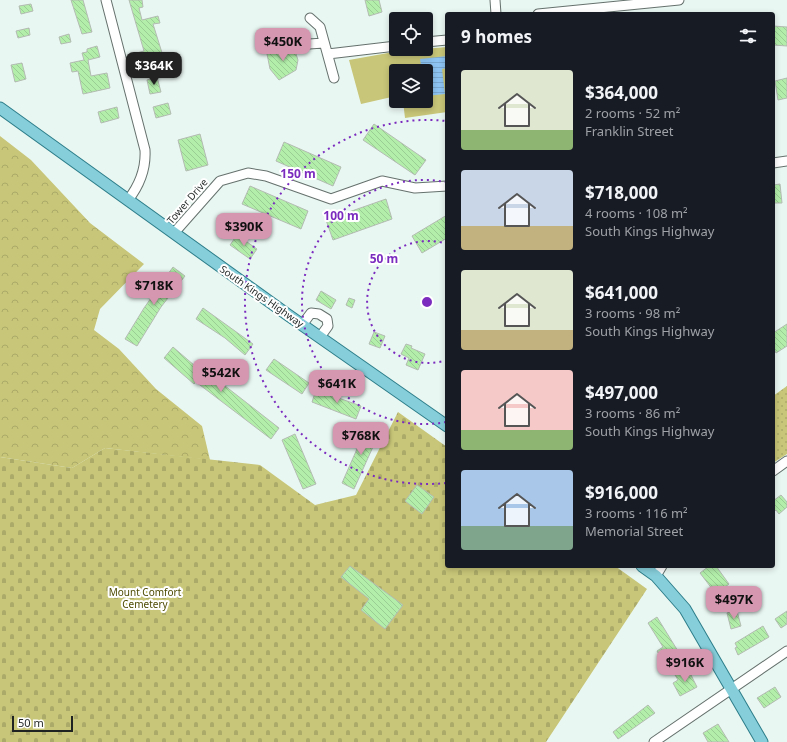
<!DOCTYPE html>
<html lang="en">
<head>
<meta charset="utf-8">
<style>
	:root { --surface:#171b24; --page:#20242c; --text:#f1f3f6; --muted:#9ea1a6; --accent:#d596b0 }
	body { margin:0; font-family:"Noto Sans",sans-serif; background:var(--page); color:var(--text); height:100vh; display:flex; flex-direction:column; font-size:15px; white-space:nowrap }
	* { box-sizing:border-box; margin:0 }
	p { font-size:13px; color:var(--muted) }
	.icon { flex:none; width:22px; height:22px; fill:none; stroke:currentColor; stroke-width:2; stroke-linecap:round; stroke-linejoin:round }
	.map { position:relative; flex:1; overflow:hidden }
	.drawer { position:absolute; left:445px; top:12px; width:330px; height:556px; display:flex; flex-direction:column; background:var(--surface); border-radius:4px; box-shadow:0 2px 6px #0003 }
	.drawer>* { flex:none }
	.fabs { position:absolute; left:389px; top:12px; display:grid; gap:8px }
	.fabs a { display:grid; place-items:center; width:44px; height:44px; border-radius:4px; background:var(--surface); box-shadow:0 2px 6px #0003; font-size:20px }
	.scale { position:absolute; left:12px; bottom:10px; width:61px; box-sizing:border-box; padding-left:4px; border:2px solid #1f2423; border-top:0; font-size:11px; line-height:14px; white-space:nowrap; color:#1f2423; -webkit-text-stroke:3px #fff; paint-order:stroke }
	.price { position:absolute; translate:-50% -34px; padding:0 9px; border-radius:8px; background:var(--accent); color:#111; font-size:13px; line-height:26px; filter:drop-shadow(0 1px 2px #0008) }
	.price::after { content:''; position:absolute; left:50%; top:24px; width:12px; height:9px; margin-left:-6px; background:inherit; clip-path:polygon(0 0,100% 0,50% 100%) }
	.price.on { background:#222; color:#fff }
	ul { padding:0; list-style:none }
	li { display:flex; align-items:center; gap:12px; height:100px; padding:0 16px }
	li span { display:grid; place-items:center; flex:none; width:112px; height:80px; border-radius:4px; color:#555 }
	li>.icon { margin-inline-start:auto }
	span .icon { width:48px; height:48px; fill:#fffc; stroke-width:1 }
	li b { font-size:17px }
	h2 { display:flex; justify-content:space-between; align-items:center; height:48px; padding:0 16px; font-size:17px }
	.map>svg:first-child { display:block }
	.forest { fill:url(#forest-crowns) }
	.cemetery { fill:url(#cemetery-stones) }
	.park { fill:url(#park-dots) }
	.pitch { fill:#c8c678 }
	.water { fill:url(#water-rules) }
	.building { fill:url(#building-back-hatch); stroke:#b3bbb2 }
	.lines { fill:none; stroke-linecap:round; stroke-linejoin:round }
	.minor-casing { stroke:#65716d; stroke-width:11 }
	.major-casing { stroke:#2d7e8a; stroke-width:13 }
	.minor { stroke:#fff; stroke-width:9 }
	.major { stroke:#86ceda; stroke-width:11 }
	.ring { fill:none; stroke:#7b2cbf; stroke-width:2; stroke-dasharray:2 4 }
	.labels { text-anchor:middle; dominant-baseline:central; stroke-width:4; stroke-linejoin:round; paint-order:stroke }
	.street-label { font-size:10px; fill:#1f2423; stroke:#fff }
	.park-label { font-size:10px; fill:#4e4b03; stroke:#fff }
	.centre { fill:#7b2cbf; stroke:#fff; stroke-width:2 }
	.ring-label { font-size:12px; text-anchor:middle; font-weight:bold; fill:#7b2cbf; stroke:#fff; stroke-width:4; stroke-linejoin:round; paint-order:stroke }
</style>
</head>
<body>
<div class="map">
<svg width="787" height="742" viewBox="0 0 787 742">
	<defs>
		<pattern id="forest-crowns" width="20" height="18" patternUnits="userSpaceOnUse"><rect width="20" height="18" fill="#c8c678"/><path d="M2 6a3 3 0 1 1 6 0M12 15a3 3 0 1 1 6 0" fill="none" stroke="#abaa68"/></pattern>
		<pattern id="cemetery-stones" width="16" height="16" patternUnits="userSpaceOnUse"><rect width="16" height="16" fill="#c8c678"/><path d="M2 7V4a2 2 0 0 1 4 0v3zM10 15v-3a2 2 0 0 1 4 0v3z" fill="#abaa68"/></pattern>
		<pattern id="park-dots" width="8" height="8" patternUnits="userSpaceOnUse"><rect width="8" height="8" fill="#c8c678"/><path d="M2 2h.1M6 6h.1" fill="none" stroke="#abaa68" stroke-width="1.8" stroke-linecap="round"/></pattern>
		<pattern id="water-rules" width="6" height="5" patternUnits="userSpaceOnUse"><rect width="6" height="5" fill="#8ec5f4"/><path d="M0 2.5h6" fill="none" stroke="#7aa9d1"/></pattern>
		<pattern id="building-back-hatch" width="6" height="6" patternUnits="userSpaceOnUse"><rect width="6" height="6" fill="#b3efab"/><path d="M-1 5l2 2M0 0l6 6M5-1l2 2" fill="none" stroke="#9acd93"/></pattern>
	</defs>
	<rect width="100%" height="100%" fill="#e9f7f2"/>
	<path class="forest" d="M 0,136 L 31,160 L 90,223 L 144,264 L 100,309 L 94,330 L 119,349 L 156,389 L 202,426 L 210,460 L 105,448 L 72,468 L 0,457 Z"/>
	<path class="cemetery" d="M 398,412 L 447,447 L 447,566 L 615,566 L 647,589 L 546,742 L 0,742 L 0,457 L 72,468 L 105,448 L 260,465 L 315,505 L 356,495 Z"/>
	<path class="park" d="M 787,386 L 787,454 L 773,463 L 773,396 Z"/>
	<path class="pitch" d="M 447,47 L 447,112 L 405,118 L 403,101 L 426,101 L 426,71 L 396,71 L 396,96 L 361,104 L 349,60 L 399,51 Z"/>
	<path class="water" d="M 447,56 L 447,68 L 442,69 L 445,94 L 426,96 L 426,71 L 422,71 L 420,59 Z"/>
	<path class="building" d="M 71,0 L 83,0 L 92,32 L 82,34 Z
		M 129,0 L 142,0 L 143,7 L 139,8 L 142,20 L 158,16 L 160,23 L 153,24 L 163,56 L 156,58 L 156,60 L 135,65 L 133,54 L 144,51 Z
		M 365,0 L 379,0 L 382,12 L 369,16 Z
		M 31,4 L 33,11 L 21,14 L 19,6 Z
		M 773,26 L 787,27 L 787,46 L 773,45 Z
		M 29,28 L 30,35 L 18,38 L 16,31 Z
		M 69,34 L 71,42 L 61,44 L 59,37 Z
		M 97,46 L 100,57 L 88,60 L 91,76 L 107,73 L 110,88 L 83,94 L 78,71 L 72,72 L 70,63 L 84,60 L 82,53 L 87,52 L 87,49 Z
		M 280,46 L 288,47 L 295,51 L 298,60 L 296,70 L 279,80 L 270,69 L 267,54 Z
		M 22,63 L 26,79 L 15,82 L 11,65 Z
		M 157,77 L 161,92 L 150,94 L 147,80 Z
		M 787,78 L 787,98 L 778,100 L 775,81 Z
		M 168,103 L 171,114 L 156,118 L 153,107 Z
		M 117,107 L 119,118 L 101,123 L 98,112 Z
		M 374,124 L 426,160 L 415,175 L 363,140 Z
		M 200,134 L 208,165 L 186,171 L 178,140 Z
		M 284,142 L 341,167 L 333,186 L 276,161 Z
		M 780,184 L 782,203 L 773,203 L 773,185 Z
		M 250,186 L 308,211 L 301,229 L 242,204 Z
		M 386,199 L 392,219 L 333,240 L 326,220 Z
		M 447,215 L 447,238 L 422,253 L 412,236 Z
		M 237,235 L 257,249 L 250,259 L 230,245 Z
		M 173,267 L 185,276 L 161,307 L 137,346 L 125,339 L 144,308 Z
		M 321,291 L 336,300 L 331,309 L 316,300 Z
		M 349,298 L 355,300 L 352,308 L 346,305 Z
		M 203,308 L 253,344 L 245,355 L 225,338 L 196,319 Z
		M 787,324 L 787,346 L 776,353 L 773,347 L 773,333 Z
		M 374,332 L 385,336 L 380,348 L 369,344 Z
		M 406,344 L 412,346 L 411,348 L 425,354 L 418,370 L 406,365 L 409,358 L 401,354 Z
		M 173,347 L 209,378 L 211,375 L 279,428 L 271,439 L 196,382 L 194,384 L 164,358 Z
		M 274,359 L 309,383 L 302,394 L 266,370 Z
		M 316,390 L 361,406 L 356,419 L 312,402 Z
		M 368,424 L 381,429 L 354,489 L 342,483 Z
		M 295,434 L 316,484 L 303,489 L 282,440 Z
		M 417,485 L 434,497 L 422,514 L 405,501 Z
		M 781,495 L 787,502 L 787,507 L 779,514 L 776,510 L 773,513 L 773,501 Z
		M 350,566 L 403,605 L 385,629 L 361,610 L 369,599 L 341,577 Z
		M 709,566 L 716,566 L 729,584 L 716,594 L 700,573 Z
		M 737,611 L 741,626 L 731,629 L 727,613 Z
		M 787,611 L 787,624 L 781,628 L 775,619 Z
		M 657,617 L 681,656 L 672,661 L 670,659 L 664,663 L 657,651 L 663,647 L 648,623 Z
		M 763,626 L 769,637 L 738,655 L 735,648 L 737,647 L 735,643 Z
		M 688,669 L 697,687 L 680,696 L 673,683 L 678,680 L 675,675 Z
		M 775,687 L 781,697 L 764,708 L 757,698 Z
		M 648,705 L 655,713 L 618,739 L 613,732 Z
		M 718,724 L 729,742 L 708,742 L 703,733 Z"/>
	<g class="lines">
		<g class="minor-casing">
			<path id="minor" d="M 106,0 L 145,150 C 146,168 139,186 128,200
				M 495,0 L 496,14
				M 538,14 L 679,0
				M 310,18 L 320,27 L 334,78
				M 426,42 L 447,40
				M 294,45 L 324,43
				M 328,54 L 396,46
				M 773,163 L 787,161
				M 174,233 L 220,181 L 248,173 L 266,176 L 331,199 L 382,181 L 415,188 L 447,186
				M 302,325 L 311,313 L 319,314 L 327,319 L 328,326 L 320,337
				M 773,471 L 787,461
				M 656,576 L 662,566
				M 654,742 L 787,651"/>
		</g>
		<g class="major-casing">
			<path id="major" d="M 0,108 L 288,315 L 447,426
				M 642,566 L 656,576 L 685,609 L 762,742"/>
		</g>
		<use href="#minor" class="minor"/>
		<use href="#major" class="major"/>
	</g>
	<g class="ring">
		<path d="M447 360A61 61 0 1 1 447 244"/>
		<path d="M446 422A122 122 0 1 1 446 182"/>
		<path d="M446 483A182 182 0 1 1 446 121"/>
	</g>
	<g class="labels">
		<g class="street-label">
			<text transform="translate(187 201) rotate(-49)">Tower Drive</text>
			<text transform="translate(262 296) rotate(35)">South Kings Highway</text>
		</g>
		<g class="park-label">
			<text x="145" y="592">Mount Comfort<tspan x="145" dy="12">Cemetery</tspan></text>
		</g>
	</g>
	<circle cx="427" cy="302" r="6" class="centre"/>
	<g class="ring-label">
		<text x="298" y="178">150 m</text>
		<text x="341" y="220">100 m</text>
		<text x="384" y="263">50 m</text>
	</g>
</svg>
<div class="fabs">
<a><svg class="icon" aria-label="locate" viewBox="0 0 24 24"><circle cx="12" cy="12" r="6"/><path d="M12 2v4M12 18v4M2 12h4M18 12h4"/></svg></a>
<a><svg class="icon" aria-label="layers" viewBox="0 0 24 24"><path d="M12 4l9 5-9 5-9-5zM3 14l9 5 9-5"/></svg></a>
</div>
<div class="scale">50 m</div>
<b class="price" style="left:283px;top:62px">$450K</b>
<b class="price on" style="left:154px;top:86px">$364K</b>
<b class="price" style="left:244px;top:247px">$390K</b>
<b class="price" style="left:154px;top:306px">$718K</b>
<b class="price" style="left:221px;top:393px">$542K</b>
<b class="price" style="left:337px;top:404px">$641K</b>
<b class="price" style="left:361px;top:456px">$768K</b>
<b class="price" style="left:734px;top:620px">$497K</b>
<b class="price" style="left:685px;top:683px">$916K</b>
<section class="drawer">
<h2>9 homes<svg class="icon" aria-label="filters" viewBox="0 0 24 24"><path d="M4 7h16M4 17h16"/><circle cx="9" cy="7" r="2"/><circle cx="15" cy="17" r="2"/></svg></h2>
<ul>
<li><span style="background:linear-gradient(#dfe7d0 75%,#8fb573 0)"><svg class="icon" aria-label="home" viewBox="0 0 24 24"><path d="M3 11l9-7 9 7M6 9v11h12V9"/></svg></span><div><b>$364,000</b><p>2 rooms · 52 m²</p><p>Franklin Street</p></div></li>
<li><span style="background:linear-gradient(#c9d6e8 70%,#c2b280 0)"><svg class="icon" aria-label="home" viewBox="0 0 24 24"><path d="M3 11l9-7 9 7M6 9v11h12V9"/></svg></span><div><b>$718,000</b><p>4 rooms · 108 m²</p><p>South Kings Highway</p></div></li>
<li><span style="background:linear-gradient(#dfe7d0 75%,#c2b280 0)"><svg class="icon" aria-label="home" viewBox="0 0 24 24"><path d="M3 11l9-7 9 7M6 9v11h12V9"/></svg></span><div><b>$641,000</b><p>3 rooms · 98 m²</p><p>South Kings Highway</p></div></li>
<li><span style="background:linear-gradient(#f6c9c9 75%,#8fb573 0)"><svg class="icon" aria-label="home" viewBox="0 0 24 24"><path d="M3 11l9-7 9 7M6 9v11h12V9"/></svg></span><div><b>$497,000</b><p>3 rooms · 86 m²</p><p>South Kings Highway</p></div></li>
<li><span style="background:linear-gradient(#a9c7e8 70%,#7fa58c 0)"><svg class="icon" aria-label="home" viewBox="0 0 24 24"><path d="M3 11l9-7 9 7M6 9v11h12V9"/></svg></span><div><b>$916,000</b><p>3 rooms · 116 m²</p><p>Memorial Street</p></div></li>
</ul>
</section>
</div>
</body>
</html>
